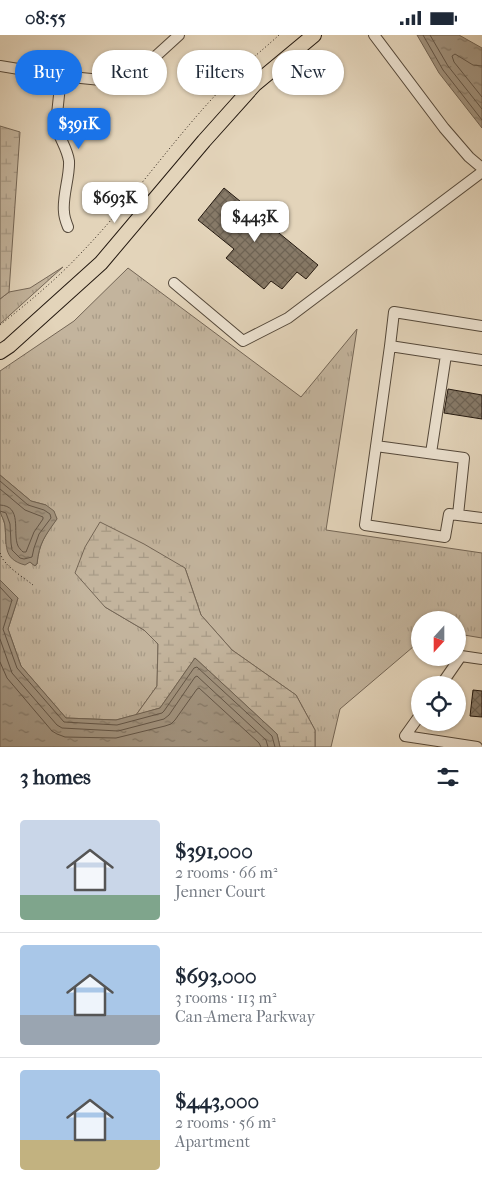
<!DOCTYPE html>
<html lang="en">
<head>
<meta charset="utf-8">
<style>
	:root { --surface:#fff; --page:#f2f2f3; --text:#1f2937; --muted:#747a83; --line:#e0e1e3; --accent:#1a73e8 }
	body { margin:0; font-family:"IM FELL French Canon",serif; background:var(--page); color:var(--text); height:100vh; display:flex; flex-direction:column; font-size:19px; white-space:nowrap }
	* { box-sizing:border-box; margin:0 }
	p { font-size:16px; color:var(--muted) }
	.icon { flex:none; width:28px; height:28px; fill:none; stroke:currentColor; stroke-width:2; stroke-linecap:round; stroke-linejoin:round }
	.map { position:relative; height:712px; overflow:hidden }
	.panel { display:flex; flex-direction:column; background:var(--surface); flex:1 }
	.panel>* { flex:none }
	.top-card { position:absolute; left:15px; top:15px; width:452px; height:45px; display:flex; gap:10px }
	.needle { width:32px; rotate:201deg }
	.tools { position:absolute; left:411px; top:576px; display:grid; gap:10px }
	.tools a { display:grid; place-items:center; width:55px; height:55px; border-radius:50%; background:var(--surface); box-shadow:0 1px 4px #0004; font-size:25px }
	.price { position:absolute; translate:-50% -42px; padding:0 11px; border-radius:10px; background:#fff; color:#222; font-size:16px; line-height:32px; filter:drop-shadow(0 1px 2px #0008) }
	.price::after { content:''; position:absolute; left:50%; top:30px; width:15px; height:11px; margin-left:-8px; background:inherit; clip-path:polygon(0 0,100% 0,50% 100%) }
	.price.current { background:var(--accent); color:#fff }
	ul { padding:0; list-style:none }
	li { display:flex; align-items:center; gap:15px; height:125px; padding:0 20px }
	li+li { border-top:1px solid var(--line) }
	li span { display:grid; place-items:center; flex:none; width:140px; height:100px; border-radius:5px; color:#555 }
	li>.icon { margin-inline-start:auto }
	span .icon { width:60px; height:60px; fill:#fffc; stroke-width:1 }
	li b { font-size:21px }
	h2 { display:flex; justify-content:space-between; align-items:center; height:60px; padding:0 20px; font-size:21px }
	.chip { padding:0 18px; border-radius:22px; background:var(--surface); box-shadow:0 1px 4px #0004; font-size:18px; line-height:45px }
	.chip.current { background:var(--accent); color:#fff }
	.status { display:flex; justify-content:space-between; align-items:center; height:35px; padding:0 25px; background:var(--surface); direction:ltr }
	.status svg { height:14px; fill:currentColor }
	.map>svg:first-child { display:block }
	.grass { fill:url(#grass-tufts); stroke:#746656 }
	.wetland { fill:url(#wetland-marsh); stroke:#746656 }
	.water { fill:url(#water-ripples); stroke:#706353 }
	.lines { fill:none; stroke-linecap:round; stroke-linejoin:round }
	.shore { stroke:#635648; stroke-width:1 }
	.building { fill:url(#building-cross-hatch); stroke:#241910 }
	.minor-casing { stroke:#54483a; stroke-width:12 }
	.major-casing { stroke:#241910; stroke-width:16 }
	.path { stroke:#241910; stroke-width:1; stroke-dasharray:1 2.5; stroke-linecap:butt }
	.minor { stroke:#ede3d2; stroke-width:10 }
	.major { stroke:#e3d4ba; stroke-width:14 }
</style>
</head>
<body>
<div class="status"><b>08:55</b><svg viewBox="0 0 49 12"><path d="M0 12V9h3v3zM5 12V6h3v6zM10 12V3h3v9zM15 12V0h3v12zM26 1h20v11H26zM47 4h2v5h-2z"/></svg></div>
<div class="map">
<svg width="482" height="712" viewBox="0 0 482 712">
	<defs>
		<pattern id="grass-tufts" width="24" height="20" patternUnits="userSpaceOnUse" patternTransform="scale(1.25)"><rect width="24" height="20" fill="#c3b49d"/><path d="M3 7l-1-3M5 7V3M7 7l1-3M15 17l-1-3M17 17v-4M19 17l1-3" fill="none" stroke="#a79a86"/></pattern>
		<pattern id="wetland-marsh" width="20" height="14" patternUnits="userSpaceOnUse" patternTransform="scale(1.25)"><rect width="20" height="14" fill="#c3b49d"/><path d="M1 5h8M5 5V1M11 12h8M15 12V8" fill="none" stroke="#a79a86"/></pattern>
		<pattern id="water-ripples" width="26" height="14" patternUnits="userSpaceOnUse" patternTransform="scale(1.25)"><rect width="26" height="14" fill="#a29480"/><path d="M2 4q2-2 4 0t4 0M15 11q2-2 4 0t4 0" fill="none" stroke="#847867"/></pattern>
		<pattern id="building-cross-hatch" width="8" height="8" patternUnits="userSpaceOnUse" patternTransform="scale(1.25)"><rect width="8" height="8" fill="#877a68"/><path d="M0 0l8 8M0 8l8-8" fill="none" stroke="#6e6354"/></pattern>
	</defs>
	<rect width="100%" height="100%" fill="#e3d4ba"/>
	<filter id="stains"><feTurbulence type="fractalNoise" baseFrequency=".004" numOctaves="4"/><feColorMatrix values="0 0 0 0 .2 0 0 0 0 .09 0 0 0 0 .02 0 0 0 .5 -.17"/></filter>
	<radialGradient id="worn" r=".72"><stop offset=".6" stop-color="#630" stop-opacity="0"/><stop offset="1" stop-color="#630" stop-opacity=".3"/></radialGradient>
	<path class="grass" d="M 63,232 L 0,289 L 0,264 L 9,257 L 30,253 Z
		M 128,233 L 301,362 L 357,294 L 326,495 L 482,518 L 482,603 L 458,599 L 458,585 L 420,585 L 420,606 L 340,674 L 331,712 L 315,712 L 315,695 L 296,660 L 232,615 L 201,580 L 185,533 L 105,572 L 144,595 L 158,609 L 157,651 L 136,680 L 116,685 L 66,683 L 21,631 L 8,594 L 18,563 L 0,545 L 0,475 L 5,490 L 6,509 L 35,531 L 37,529 C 39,508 45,501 57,483 L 46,470 L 31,466 L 0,440 L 0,336 L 74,286 Z"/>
	<path class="wetland" d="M 0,91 L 20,97 L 9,257 L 0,264 Z
		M 100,487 L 144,509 L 185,533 L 201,580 L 232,615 L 296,660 L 315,695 L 315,712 L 280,712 L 277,699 L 195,623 L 160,673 L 136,680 L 157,651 L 158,609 L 144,595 L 105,572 L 75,538 L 85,512 Z"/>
	<path class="water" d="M 417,0 L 459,0 L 482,13 L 482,93 L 439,38 Z
		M 0,440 L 31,466 L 46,470 L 54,476 L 57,484 C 45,501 39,508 37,529 L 35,531 L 30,527 L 25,530 C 2,524 7,509 5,491 C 5,486 1,481 0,476 C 0,466 0,451 0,440 Z
		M 0,545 L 18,563 L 8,594 L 21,631 L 66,683 L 116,685 L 160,673 L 195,623 L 277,699 L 280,712 L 0,712 Z"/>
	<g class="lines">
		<path class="shore" d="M 423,0 L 443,35 L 482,85
			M 430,0 L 448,31 L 482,74
			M 482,31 L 473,30 L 455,19 L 452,21 L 454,27 L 482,62
			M 0,446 L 28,470 L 44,475 L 50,479 L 51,483 L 39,499 L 34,513 L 32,522 L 24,524 L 20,523 L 12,515 L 11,508 L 10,489 L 6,478 L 0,476
			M 0,454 L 25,475 L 43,482 L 43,484 L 34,497 L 26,517 L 23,517 C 21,515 19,513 18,511 C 12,497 23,471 0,470
			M 0,552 L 12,565 L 3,594 L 17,633 L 64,687 L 117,690 L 162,678 L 164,676 L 194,633 L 197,632 L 272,701 L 275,712
			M 0,604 L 12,638 L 57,690 L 62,693 L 118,696 L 164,684 L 169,680 L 195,642 L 197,641 L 266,705 L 268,712
			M 0,627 L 7,643 L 52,696 L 57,699 L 65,702 L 116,703 L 165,691 L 171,689 L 175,685 L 197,654 L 199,653 L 259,708 L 261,712"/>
	</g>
	<path class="building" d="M 224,153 L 318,230 L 306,244 L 297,237 L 282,254 L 271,246 L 264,254 L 226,223 L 234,214 L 198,185 Z
		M 448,354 L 482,360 L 482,384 L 444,378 Z
		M 473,655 L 482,656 L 482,682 L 470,681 Z"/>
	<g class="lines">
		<g class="minor-casing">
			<path id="minor" d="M 374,0 L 444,93 L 469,122 L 482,133
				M 0,31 L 61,41 L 101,45 L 114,44 L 134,37 L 145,31 L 179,0
				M 61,41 L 56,89 C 58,102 67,112 69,126 C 70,141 62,162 64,177 C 64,182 66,187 68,192
				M 174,248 L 243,306 L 288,283 L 482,137
				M 390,311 L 394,277 L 482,291
				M 376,411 L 464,423 L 458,480 L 482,483
				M 431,418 L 446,320
				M 458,480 L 449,479 L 445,502 L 365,490 L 390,311 L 482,325
				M 441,650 L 461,621 L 482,624
				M 420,680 L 405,701 L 477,712"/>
		</g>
		<g class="major-casing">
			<path id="major" d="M 0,317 L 9,311 L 101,228 L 204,106 L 255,49 L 314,0"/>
		</g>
		<path class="path" d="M 0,290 C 29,267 57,244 82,217 C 136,161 179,95 234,41 C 248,26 264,14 279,0
			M 0,518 C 3,530 23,542 33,550"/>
		<use href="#minor" class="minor"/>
		<use href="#major" class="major"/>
	</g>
	<rect width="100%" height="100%" filter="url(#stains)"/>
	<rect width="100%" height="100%" fill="url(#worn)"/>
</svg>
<div class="tools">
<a><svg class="needle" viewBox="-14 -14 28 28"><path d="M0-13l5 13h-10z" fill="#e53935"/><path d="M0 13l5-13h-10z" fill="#747a83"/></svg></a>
<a><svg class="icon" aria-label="locate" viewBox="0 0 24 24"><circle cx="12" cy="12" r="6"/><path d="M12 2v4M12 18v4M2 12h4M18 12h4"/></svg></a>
</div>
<b class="price current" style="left:79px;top:115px">$391K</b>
<b class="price" style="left:115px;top:189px">$693K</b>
<b class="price" style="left:255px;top:208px">$443K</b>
<div class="top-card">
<a class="chip current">Buy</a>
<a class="chip">Rent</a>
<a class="chip">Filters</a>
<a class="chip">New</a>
</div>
</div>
<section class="panel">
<h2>3 homes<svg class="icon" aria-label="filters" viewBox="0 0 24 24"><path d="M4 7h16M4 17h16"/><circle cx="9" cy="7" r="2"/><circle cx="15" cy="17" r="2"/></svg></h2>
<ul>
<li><span style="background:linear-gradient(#c9d6e8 75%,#7fa58c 0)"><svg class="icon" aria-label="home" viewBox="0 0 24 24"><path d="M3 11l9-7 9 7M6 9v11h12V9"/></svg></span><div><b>$391,000</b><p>2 rooms · 66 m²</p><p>Jenner Court</p></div></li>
<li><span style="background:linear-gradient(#a9c7e8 70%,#9aa5b1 0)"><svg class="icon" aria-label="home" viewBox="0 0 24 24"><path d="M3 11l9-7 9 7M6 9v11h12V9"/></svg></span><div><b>$693,000</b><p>3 rooms · 113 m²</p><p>Can-Amera Parkway</p></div></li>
<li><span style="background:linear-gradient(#a9c7e8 70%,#c2b280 0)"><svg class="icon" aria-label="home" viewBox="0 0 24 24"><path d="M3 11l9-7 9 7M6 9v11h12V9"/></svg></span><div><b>$443,000</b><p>2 rooms · 56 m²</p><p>Apartment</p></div></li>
</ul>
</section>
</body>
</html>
